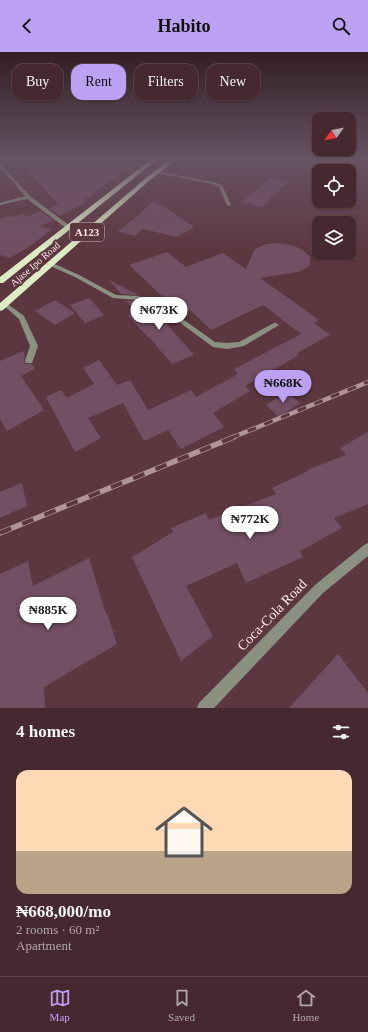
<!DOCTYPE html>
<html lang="en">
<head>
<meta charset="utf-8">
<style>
	:root { --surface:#462930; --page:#4d3138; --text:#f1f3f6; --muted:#b0a6ab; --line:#5e454c; --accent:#bca0f2 }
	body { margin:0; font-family:Georgia,serif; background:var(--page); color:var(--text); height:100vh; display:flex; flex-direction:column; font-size:15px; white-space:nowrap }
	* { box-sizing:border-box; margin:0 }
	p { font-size:13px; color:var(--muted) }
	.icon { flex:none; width:22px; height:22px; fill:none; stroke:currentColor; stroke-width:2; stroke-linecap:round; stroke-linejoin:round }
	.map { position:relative; height:656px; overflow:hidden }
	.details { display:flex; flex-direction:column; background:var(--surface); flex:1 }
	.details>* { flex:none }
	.banner { position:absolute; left:12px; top:12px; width:344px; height:36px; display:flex; gap:8px }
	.needle { width:26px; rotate:237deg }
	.controls { position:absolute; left:312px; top:60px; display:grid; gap:8px }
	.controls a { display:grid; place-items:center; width:44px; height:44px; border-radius:8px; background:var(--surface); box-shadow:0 1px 3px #0004,0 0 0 1px var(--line); font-size:20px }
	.price { position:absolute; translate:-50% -34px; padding:0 9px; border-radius:14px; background:#fff; color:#222; font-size:13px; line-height:26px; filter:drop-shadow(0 1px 2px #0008) }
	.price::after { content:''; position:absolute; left:50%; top:24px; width:12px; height:9px; margin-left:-6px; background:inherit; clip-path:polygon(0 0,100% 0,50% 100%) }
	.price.active { background:var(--accent); color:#111 }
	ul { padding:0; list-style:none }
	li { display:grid; align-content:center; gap:8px; height:212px; padding:0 16px }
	li span { display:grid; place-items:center; height:124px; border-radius:12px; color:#555 }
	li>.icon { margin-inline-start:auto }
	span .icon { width:72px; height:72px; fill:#fffc; stroke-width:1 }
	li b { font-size:17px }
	h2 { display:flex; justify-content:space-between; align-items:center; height:48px; padding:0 16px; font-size:17px }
	.chip { padding:0 14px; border-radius:12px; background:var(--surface); box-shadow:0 1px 3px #0004,0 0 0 1px var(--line); font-size:14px; line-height:36px }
	.chip.active { background:var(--accent); color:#111 }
	header { display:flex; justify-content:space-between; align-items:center; height:52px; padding:0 16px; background:var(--accent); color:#111; font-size:18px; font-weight:700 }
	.menu { display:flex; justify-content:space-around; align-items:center; height:56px; border-top:1px solid var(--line); background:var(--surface); font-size:11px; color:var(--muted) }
	.menu a { display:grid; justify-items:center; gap:2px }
	.menu .active { color:var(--accent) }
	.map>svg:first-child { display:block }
	.building { fill:#724f63 }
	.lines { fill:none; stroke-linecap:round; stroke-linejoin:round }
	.service { fill:#8b9181; fill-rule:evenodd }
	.minor { fill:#8b9181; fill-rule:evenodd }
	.tertiary { fill:#8b9181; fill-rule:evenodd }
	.trunk { fill:#deecc6; fill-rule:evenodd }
	.rail-far1-casing { stroke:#b2939a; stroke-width:4.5 }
	.rail-casing { stroke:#b2939a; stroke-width:5.5 }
	.rail-far1 { stroke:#5d3740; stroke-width:3; stroke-dasharray:9; stroke-linecap:butt }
	.rail { stroke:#5d3740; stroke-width:4; stroke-dasharray:12; stroke-linecap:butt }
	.labels { text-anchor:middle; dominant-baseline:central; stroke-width:4; stroke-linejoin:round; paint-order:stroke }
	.far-street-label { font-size:10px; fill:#fee5ea; stroke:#5d3740 }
	.shield { fill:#5d3740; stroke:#ceb1b7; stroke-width:1 }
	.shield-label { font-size:11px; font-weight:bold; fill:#fee5ea }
	.near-street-label { font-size:14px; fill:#fee5ea; stroke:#5d3740 }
</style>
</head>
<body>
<header><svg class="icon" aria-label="back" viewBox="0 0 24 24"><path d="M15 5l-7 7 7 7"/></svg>Habito<svg class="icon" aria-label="search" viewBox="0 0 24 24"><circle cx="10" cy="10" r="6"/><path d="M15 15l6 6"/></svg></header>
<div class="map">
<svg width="368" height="656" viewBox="0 0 368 656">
	<rect width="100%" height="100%" fill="#5d3740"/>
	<path class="building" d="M 76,106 L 136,106 L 120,121 L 121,122 L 92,142 L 94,143 L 83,148 L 85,151 L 60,164 L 48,156 L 58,152 L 27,117 L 33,109 L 78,108 Z
		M 270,126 L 288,130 L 262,155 L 242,150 Z
		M 153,150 L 162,153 L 194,175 L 177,185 L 143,177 L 135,184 L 118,179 L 142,161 L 140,161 Z
		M 41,159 L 53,168 L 40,175 L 52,177 L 32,193 L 10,206 L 0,203 L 0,166 L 24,162 L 26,165 Z
		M 279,191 L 292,193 L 303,198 L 310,205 L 310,212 L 308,215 L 298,220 L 260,226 L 319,268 L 314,271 L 330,283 L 297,301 L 299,303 L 245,334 L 250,339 L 213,361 L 224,375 L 181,397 L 168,378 L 144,389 L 123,351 L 88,366 L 101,386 L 75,400 L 46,345 L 61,338 L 67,346 L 94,332 L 83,316 L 99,308 L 117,333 L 130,328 L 148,358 L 191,338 L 196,345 L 238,322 L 234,317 L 301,282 L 263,253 L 211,278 L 190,258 L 181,262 L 129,213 L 167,200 L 186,215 L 223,201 L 246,217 L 254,198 L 257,196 L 266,192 Z
		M 109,228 L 139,243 L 121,242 Z
		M 89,246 L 104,263 L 85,271 L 70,253 Z
		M 55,248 L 75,261 L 55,273 L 35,259 Z
		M 126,249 L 138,249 L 155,254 L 172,267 L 165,270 L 194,303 L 172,312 L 149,285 L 148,285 L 127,263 L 136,259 Z
		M 23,299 L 25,303 L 24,309 L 25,312 L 32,312 L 35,317 L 21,324 L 44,358 L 7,379 L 0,367 L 0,309 Z
		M 287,340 L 300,351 L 279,365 L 266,353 Z
		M 368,380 L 368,452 L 334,466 L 342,476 L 300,499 L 303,505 L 246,531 L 237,511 L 186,534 L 213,584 L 181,609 L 132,505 L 173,480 L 171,476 L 206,461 L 209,468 L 276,442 L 272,436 L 308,419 L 307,418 L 346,403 L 340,396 Z
		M 22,431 L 27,454 L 0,466 L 0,440 Z
		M 89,506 L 106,562 L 107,561 L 117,592 L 44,635 L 45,656 L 0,656 L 0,522 L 28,509 L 33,534 Z
		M 338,602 L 368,641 L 368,656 L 289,656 Z"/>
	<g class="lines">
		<path class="service" d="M 156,119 L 213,130 L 222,133 L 231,153 L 229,154 L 227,153 L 219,135 L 212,132 L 157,121 Z
			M 50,210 L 79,223 L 116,243 L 138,244 L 160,251 L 215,290 L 227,291 L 239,290 L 274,271 L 276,271 L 279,273 L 244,294 L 227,297 L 213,295 L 156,253 L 138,248 L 113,246 L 75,225 L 48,213 L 47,212 Z
			M 5,250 L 24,264 L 38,294 L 32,311 L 26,311 L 25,309 L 30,294 L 19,267 L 3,253 L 2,252 Z"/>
		<path class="minor" d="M 0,106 L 4,106 L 0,108 Z
			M 0,112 L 30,144 L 70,174 L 70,176 L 66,176 L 27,147 L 0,153 L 0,151 L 25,144 L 0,115 Z"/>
		<path class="tertiary" d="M 368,491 L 368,504 L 323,541 L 214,656 L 197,656 L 199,651 L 315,533 L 364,493 Z"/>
		<path class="trunk" d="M 153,106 L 159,106 L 3,231 L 0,231 L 0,225 Z
			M 172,106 L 178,106 L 150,128 L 3,258 L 0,259 L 0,251 L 146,126 Z"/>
		<g class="rail-far1-casing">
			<path id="rail-far1" d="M 231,386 L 368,330"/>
		</g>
		<g class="rail-casing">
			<path id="rail" d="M 0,481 L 234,385"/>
		</g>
		<use href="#rail-far1" class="rail-far1"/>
		<use href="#rail" class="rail"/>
	</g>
	<linearGradient id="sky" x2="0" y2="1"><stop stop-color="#331e23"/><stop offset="0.54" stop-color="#675364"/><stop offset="1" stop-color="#675364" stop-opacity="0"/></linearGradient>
	<rect width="368" height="198" fill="url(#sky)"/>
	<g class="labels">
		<g class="far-street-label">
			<text transform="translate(35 212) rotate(-41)">Ajase Ipo Road</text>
		</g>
		<rect class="shield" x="70" y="171" width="34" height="18" rx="3"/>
		<g class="shield-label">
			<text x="87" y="180">A123</text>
		</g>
		<g class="near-street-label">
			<text transform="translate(272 563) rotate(-46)">Coca-Cola Road</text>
		</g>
	</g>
</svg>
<div class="controls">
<a><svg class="needle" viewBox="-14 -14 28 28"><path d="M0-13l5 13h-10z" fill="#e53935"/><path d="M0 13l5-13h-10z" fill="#b0a6ab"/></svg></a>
<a><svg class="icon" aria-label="locate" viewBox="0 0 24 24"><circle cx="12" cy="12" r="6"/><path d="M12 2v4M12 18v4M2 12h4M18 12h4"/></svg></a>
<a><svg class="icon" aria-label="layers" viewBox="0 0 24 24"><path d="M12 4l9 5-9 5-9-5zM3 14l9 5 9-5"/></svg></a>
</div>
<b class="price" style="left:159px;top:279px">₦673K</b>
<b class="price active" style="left:283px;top:352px">₦668K</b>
<b class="price" style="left:250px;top:488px">₦772K</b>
<b class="price" style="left:48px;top:579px">₦885K</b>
<div class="banner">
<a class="chip">Buy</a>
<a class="chip active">Rent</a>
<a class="chip">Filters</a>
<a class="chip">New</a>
</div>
</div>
<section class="details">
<h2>4 homes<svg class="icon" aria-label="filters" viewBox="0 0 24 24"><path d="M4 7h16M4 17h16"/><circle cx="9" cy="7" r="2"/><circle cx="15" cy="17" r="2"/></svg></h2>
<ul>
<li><span style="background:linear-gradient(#ffd9b3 65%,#b9a48a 0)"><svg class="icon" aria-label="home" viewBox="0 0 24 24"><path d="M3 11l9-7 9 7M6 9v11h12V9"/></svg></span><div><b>₦668,000/mo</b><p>2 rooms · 60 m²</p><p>Apartment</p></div></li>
</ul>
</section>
<nav class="menu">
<a class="active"><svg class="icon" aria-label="map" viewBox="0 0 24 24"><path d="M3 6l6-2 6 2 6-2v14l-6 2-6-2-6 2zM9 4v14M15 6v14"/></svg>Map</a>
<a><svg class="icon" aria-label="saved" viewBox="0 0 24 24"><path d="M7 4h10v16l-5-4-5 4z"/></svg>Saved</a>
<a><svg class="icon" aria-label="home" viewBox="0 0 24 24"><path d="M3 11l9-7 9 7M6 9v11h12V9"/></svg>Home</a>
</nav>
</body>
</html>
